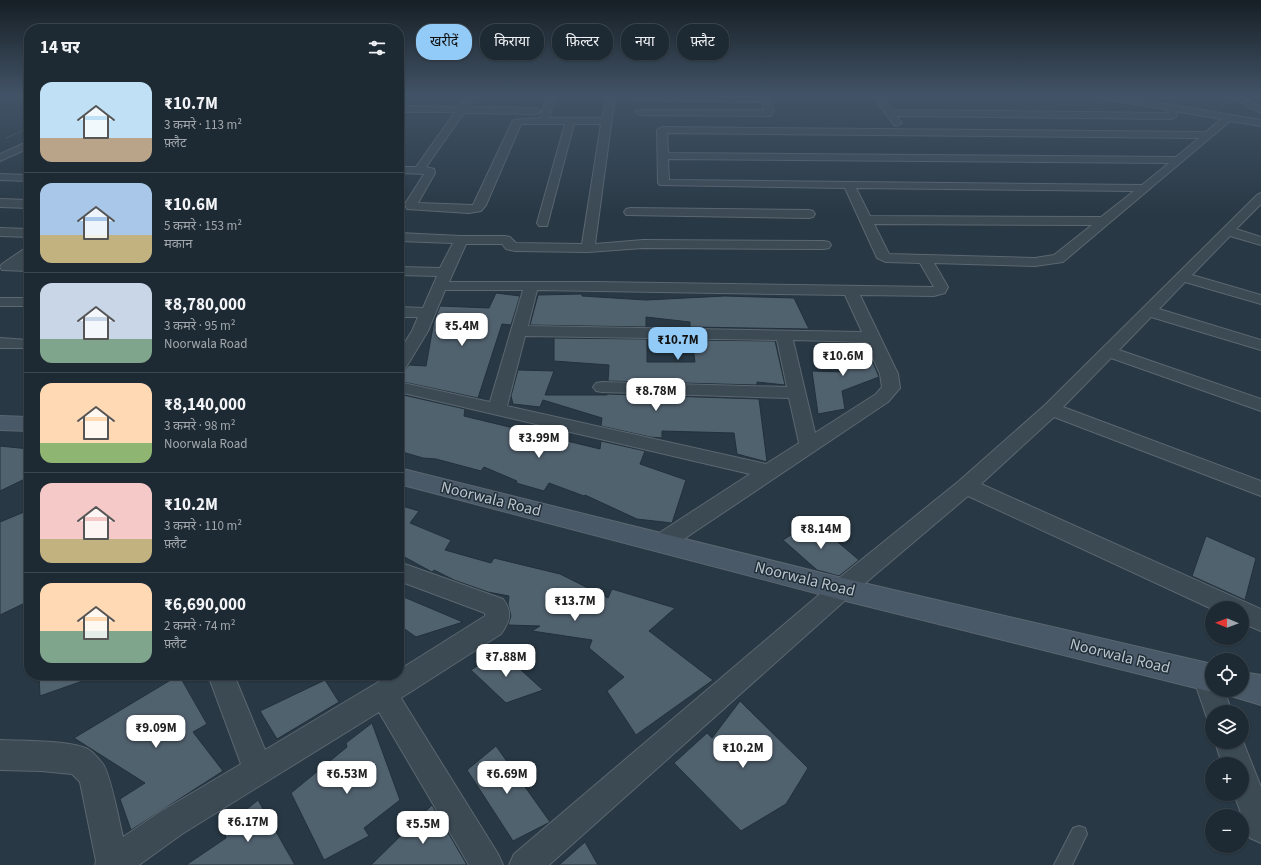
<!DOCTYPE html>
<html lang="hi">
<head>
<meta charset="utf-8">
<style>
	:root { --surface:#1e2a33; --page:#26323b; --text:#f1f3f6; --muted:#a1a7ac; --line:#3c464e; --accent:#93cbf8 }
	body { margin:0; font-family:"Source Sans 3","Noto Sans Devanagari",sans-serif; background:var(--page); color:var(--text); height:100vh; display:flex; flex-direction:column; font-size:15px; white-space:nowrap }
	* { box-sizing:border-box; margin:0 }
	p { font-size:13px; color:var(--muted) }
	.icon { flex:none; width:22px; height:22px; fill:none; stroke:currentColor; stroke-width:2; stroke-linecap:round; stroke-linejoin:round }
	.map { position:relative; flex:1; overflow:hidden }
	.details { position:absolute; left:24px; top:24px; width:380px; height:656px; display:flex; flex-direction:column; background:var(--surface); border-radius:16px; box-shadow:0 1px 3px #0004,0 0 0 1px var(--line) }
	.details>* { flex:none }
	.guide { position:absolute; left:416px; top:24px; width:380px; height:36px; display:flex; gap:8px }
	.needle { width:26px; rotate:271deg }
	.controls { position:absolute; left:1205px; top:601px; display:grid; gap:8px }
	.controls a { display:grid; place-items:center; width:44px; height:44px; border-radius:50%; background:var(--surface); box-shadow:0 1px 3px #0004,0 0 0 1px var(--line); font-size:20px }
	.price { position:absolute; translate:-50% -34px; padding:0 9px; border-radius:8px; background:#fff; color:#222; font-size:13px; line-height:26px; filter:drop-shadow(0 1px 2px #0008) }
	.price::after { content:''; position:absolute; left:50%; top:24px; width:12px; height:9px; margin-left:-6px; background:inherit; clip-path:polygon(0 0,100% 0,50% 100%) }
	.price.current { background:var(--accent); color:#111 }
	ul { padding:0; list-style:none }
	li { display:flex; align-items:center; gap:12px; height:100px; padding:0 16px }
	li+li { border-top:1px solid var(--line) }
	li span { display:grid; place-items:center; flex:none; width:112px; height:80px; border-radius:12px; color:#555 }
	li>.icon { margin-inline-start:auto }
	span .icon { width:48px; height:48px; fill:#fffc; stroke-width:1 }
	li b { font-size:17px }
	h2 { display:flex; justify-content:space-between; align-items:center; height:48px; padding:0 16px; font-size:17px }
	.pill { padding:0 14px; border-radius:16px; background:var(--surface); box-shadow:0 1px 3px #0004,0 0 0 1px var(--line); font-size:14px; line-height:36px }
	.pill.current { background:var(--accent); color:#111 }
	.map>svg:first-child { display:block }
	.building { fill:#51626f; stroke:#23313b }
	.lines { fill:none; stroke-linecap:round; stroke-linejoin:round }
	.lane-casing { stroke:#5b6771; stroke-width:2 }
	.street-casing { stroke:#5b6771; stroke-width:2 }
	.secondary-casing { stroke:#5b6771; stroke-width:2 }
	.path { stroke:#48615f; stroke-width:1.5; stroke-dasharray:1.5 1.5; stroke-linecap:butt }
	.lane { fill:#3c4a54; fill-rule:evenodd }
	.street { fill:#3c4a54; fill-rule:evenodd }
	.secondary { fill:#4a5967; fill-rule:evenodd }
	.labels { text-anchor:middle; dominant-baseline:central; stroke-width:3; stroke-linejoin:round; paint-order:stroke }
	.near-street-label { font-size:16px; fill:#bac4cd; stroke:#212f39 }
</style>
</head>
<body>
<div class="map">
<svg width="1261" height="865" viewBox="0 0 1261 865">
	<rect width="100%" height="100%" fill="#283844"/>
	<path class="building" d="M 496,293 L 520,296 L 511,325 L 502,324 L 478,398 L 399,381 L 399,371 L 405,370 L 409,365 L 426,366 L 434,321 L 440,306 L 489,308 Z
		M 582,294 L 582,296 L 646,300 L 725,296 L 794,298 L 809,329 L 690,327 L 690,322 L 646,317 L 646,327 L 530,325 L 538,295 Z
		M 554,338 L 647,339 L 647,362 L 695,362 L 692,340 L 775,341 L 785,385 L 757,382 L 757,385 L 608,381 L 609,365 L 554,361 Z
		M 835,344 L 866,346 L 879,377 L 842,391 L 845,409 L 818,414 L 812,371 L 844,372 Z
		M 518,370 L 554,371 L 545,395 L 607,395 L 607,394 L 759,399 L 767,462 L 737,454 L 734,433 L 662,431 L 662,438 L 650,437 L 601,426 L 602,418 L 543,400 L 540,407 L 513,404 L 511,396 Z
		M 399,394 L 465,409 L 464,416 L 600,449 L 601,441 L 645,451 L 640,464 L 686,480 L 672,523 L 637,519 L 585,495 L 584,496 L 549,483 L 544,491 L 516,483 L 517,481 L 484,467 L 481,471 L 436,459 L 423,458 L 399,451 Z
		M 0,446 L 29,449 L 29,477 L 0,491 Z
		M 399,505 L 419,511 L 410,523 L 451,540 L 445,550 L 491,563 L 494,558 L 560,574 L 608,598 L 612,589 L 675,608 L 649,631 L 713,680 L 636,735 L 607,691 L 624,677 L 589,648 L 592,640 L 532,631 L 540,626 L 508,625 L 511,616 L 508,604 L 509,596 L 488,592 L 454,580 L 434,570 L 432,572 L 399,554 Z
		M 29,510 L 29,601 L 0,615 L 0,522 Z
		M 813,521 L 859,560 L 839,576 L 817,570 L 783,540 Z
		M 1206,536 L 1256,558 L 1245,600 L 1192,576 Z
		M 399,595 L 463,622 L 416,637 L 399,625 Z
		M 500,651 L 543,690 L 506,703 L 471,670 Z
		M 39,675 L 94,675 L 94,677 L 40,696 Z
		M 179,675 L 207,724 L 193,732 L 223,771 L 131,830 L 120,799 L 145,783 L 74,738 Z
		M 325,680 L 339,702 L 277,739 L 260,711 Z
		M 740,701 L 808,768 L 786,804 L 741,831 L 674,763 L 707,733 L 712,738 Z
		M 372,723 L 400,800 L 364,828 L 369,836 L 324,860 L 291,793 L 347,747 L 346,743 Z
		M 496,746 L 550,822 L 513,841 L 467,770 Z
		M 258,800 L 295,865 L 186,865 L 226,838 L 224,828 Z
		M 432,805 L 467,865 L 371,865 Z
		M 585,842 L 598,865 L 559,865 Z"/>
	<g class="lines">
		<g class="lane-casing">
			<path id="lane" d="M 1079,826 L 1085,828 L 1087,834 L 1072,865 L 1054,865 L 1073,828 Z"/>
		</g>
		<g class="street-casing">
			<path id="street" d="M 468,95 L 476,95 L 468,107 L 537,108 L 541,111 L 537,114 L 464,113 L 426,167 L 434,169 L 435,173 L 418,203 L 473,205 L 512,122 L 514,120 L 540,118 L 548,95 L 556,95 L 549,118 L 602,118 L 607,95 L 615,95 L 595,244 L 643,240 L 824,241 L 829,242 L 831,245 L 829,248 L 824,249 L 643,248 L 588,252 L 515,251 L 506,249 L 502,244 L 466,244 L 449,282 L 595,282 L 934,287 L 920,263 L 886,262 L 877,258 L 845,188 L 660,185 L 658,183 L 657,130 L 662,127 L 1206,132 L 1221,119 L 1175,111 L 1177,116 L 1172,119 L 896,116 L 902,123 L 897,126 L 894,125 L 872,95 L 881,95 L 892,110 L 1167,113 L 1166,109 L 1097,98 L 1093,95 L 1113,95 L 1261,120 L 1261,126 L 1230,121 L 1063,262 L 1035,266 L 934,263 L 948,287 L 945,293 L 934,296 L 860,295 L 898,374 L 900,388 L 888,402 L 669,549 L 661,552 L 653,549 L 650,543 L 653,537 L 750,474 L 399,392 L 399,382 L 490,402 L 523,290 L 445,290 L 428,331 L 405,369 L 399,370 L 399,352 L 412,331 L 418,317 L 399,317 L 399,307 L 423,308 L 437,276 L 399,275 L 399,267 L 440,268 L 453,243 L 399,241 L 399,233 L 461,236 L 505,236 L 510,237 L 516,243 L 582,244 L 601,124 L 574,124 L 547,226 L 539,226 L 537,223 L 565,124 L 521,124 L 486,205 L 481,211 L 469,213 L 407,209 L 405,204 L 424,174 L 399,173 L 399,167 L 416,167 L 455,112 L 406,112 L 402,109 L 406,106 L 459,107 ZM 667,133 L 1199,138 L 1176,157 L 668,153 ZM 668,159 L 1169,163 L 1142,185 L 669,180 ZM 856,188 L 1134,191 L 1101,217 L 870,216 ZM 874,224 L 1092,225 L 1054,255 L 1035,258 L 889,254 ZM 537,290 L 845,295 L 862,332 L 528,326 ZM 525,336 L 777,340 L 787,387 L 602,382 L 596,383 L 593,387 L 596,391 L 602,392 L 789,398 L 799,443 L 766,464 L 507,406 ZM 793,340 L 866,342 L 880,374 L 882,387 L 876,394 L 815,433 Z
				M 637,95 L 760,96 L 760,95 L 768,95 L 774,111 L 772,115 L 769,116 L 640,115 L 635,112 L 637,110 L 765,110 L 762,102 L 634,100 L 633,98 Z
				M 1226,95 L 1237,95 L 1261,107 L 1261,113 Z
				M 29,141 L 29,148 L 0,161 L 0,154 Z
				M 0,174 L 29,175 L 29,181 L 0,180 Z
				M 1261,193 L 1261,204 L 1236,229 L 1261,237 L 1261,245 L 1230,236 L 1192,275 L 1261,295 L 1261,304 L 1185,282 L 1159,309 L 1261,340 L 1261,350 L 1151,317 L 1119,350 L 1261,399 L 1261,411 L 1111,358 L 1063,407 L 1261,481 L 1261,496 L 1054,417 L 981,484 L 1261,609 L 1261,631 L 1242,623 L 1242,608 L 1212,609 L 968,496 L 850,596 L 549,865 L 509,865 L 514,854 L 834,582 L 959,481 L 1045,405 L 1257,195 Z
				M 0,199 L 29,200 L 29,208 L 0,207 Z
				M 630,208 L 809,210 L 813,211 L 815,214 L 813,217 L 809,218 L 626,215 L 624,212 L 626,209 Z
				M 0,228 L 29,229 L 29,237 L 0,236 Z
				M 29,248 L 29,258 L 22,263 L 29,263 L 29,271 L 2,270 L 0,267 L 2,264 L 24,249 Z
				M 0,298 L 29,298 L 29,306 L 0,306 Z
				M 0,338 L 29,340 L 29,348 L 0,348 Z
				M 399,562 L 503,599 C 513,612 510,621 501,634 L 401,698 L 498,854 L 503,865 L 469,865 L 379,712 L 182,834 L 139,865 L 95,865 L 96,861 L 80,782 L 72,774 L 41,771 L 0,770 L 0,740 C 22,741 70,740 88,749 C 93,752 99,759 103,764 C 111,776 119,821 123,837 L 160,812 L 241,764 L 208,675 L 234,675 L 265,750 L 390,675 L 399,675 L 399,670 L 485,616 L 485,613 L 399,581 Z
				M 1206,665 L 1212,667 L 1212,690 L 1224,690 L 1232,712 L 1212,712 L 1212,723 L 1208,721 L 1193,677 L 1197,668 Z
				M 1242,739 L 1261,787 L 1261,843 L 1250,838 L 1234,794 L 1242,794 L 1242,764 L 1222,764 L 1215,742 L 1242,742 Z"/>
		</g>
		<g class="secondary-casing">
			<path id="secondary" d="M 0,416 L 29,417 L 29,431 L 0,430 Z
				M 399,468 L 842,578 L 1212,664 L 1212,690 L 1218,690 L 1212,692 L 842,600 L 399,484 Z
				M 1242,672 L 1261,675 L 1261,705 L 1231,696 L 1228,690 L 1242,690 Z"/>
		</g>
		<path class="path" d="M 6,138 L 29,128"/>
		<use href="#lane" class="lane"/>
		<use href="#street" class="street"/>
		<use href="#secondary" class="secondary"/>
	</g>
	<linearGradient id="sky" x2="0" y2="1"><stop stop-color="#161f25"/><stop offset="0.44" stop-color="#425367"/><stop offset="1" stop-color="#425367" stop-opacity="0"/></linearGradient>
	<rect width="1261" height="216" fill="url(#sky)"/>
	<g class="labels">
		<g class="near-street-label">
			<text transform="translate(491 499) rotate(14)">Noorwala Road</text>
			<text transform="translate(805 579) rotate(14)">Noorwala Road</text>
			<text transform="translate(1120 656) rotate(14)">Noorwala Road</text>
		</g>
	</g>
</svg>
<div class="controls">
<a><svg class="needle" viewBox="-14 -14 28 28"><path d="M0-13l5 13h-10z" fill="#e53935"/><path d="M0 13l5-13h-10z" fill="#a1a7ac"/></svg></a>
<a><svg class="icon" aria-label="locate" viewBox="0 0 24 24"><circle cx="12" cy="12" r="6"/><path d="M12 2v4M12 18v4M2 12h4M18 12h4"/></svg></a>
<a><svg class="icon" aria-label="layers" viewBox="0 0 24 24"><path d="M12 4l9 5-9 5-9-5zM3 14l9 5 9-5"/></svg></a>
<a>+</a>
<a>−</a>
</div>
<b class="price" style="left:462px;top:347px">₹5.4M</b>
<b class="price current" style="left:678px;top:361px">₹10.7M</b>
<b class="price" style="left:843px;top:377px">₹10.6M</b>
<b class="price" style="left:656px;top:412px">₹8.78M</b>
<b class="price" style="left:539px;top:459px">₹3.99M</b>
<b class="price" style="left:821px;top:550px">₹8.14M</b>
<b class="price" style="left:575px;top:622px">₹13.7M</b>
<b class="price" style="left:506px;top:678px">₹7.88M</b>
<b class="price" style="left:156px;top:749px">₹9.09M</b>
<b class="price" style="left:743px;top:769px">₹10.2M</b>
<b class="price" style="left:347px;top:795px">₹6.53M</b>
<b class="price" style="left:507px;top:795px">₹6.69M</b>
<b class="price" style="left:248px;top:843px">₹6.17M</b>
<b class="price" style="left:423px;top:845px">₹5.5M</b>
<div class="guide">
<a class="pill current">खरीदें</a>
<a class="pill">किराया</a>
<a class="pill">फ़िल्टर</a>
<a class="pill">नया</a>
<a class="pill">फ़्लैट</a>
</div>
<section class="details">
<h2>14 घर<svg class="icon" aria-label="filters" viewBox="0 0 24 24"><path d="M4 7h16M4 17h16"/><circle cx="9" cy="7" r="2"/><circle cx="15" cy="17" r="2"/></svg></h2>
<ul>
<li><span style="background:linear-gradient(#bfe0f5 70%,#b9a48a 0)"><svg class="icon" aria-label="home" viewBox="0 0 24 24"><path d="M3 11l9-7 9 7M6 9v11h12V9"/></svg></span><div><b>₹10.7M</b><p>3 कमरे · 113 m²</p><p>फ़्लैट</p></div></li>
<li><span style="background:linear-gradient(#a9c7e8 65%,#c2b280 0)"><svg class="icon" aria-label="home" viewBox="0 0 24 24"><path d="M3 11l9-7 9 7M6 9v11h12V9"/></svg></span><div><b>₹10.6M</b><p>5 कमरे · 153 m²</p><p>मकान</p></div></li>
<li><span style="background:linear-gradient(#c9d6e8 70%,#7fa58c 0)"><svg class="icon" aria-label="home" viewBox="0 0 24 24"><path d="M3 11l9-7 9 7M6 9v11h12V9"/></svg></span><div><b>₹8,780,000</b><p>3 कमरे · 95 m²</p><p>Noorwala Road</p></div></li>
<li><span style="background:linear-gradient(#ffd9b3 75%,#8fb573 0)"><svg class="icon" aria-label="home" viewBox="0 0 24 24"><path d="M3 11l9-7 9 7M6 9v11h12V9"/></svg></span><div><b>₹8,140,000</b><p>3 कमरे · 98 m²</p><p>Noorwala Road</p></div></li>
<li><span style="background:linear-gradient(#f6c9c9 70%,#c2b280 0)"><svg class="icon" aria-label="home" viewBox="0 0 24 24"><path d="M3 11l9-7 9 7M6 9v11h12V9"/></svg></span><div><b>₹10.2M</b><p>3 कमरे · 110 m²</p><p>फ़्लैट</p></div></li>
<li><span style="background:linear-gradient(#ffd9b3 60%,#7fa58c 0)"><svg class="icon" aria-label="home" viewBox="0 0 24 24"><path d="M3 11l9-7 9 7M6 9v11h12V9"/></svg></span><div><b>₹6,690,000</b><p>2 कमरे · 74 m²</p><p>फ़्लैट</p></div></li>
</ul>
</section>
</div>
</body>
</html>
